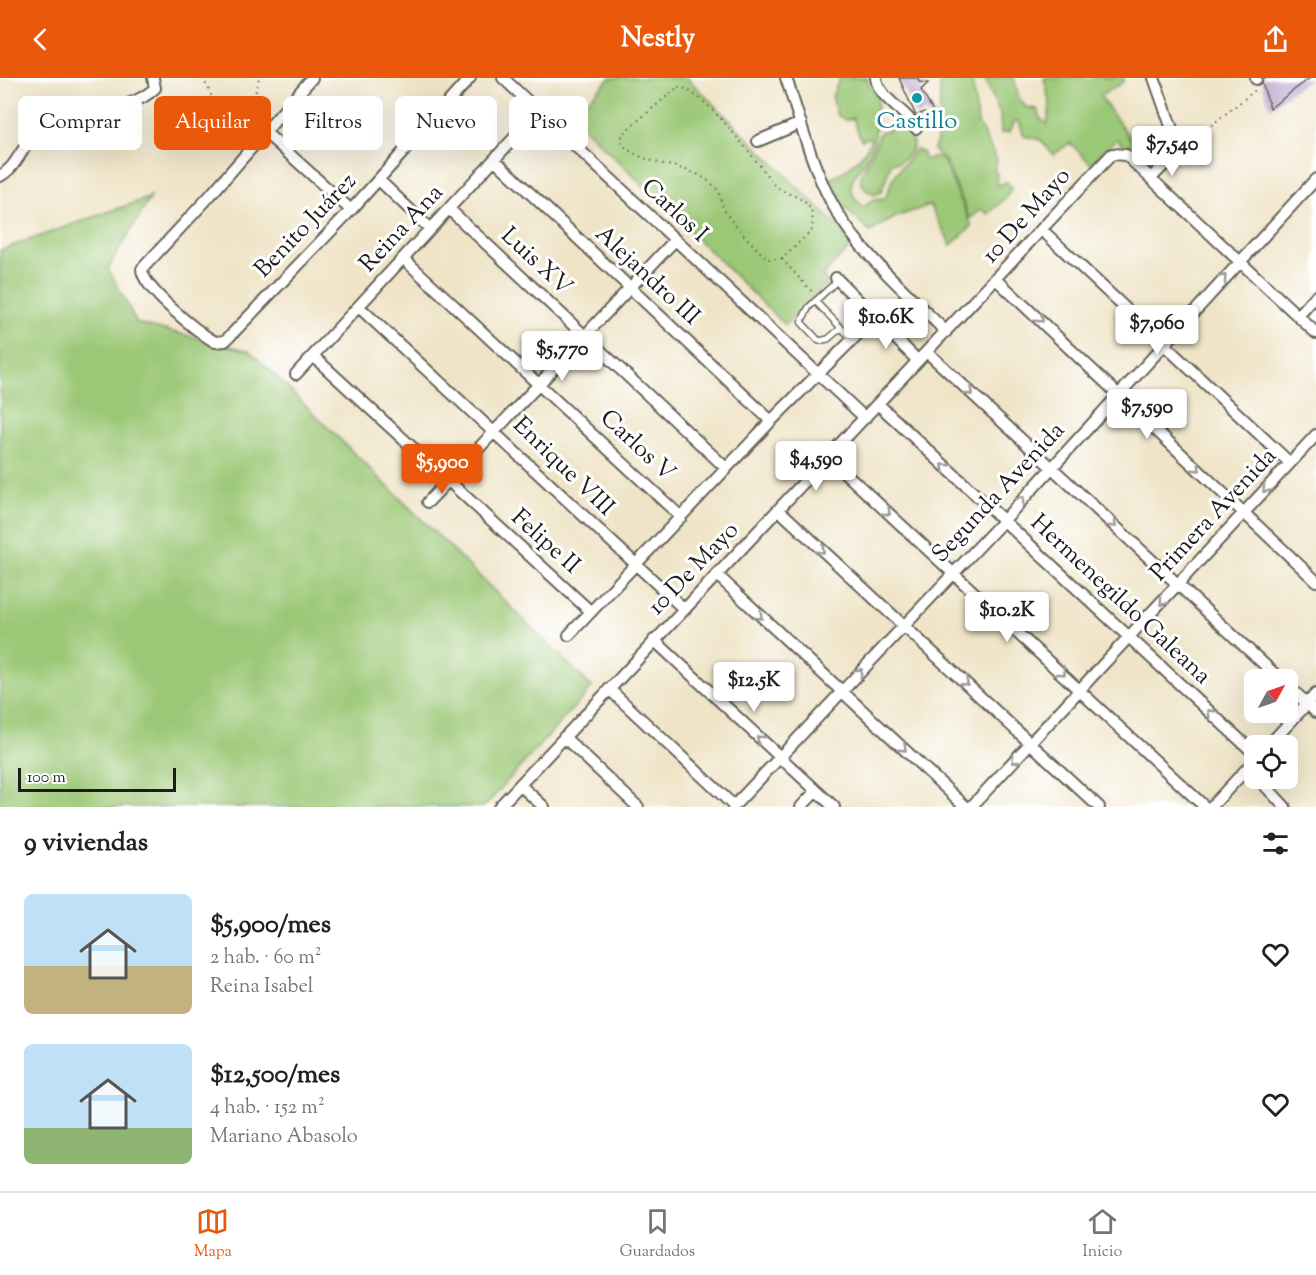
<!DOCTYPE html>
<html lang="es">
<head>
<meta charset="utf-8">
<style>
	:root { --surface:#fff; --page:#f2f2f2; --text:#202124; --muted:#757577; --line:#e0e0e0; --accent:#ea580c }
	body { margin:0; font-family:"Sorts Mill Goudy",serif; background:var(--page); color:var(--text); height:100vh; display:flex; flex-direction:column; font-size:22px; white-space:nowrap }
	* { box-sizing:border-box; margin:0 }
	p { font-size:20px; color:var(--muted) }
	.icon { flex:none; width:33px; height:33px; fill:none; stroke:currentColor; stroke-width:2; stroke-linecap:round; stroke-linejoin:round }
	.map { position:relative; height:729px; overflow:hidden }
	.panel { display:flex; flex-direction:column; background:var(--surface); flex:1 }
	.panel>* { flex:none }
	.banner { position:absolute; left:18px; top:18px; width:600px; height:54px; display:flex; gap:12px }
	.needle { width:39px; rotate:50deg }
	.controls { position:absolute; left:1244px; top:591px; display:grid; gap:12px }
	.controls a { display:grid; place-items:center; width:54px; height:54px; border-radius:9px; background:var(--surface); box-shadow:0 6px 24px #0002; font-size:30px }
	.scale { position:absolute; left:18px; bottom:15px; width:158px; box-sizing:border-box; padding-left:6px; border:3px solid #1c1c1c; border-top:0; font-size:16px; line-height:21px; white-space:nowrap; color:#1c1c1c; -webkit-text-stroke:4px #fff; paint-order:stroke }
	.price { position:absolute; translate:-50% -51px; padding:0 14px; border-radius:6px; background:#fff; color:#222; font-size:20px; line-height:39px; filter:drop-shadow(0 2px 3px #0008) }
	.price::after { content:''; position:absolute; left:50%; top:36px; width:18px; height:14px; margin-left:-9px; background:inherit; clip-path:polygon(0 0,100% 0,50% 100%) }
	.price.on { background:var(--accent); color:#fff }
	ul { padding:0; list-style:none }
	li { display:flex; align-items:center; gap:18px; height:150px; padding:0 24px }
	li span { display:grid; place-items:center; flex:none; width:168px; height:120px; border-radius:9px; color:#555 }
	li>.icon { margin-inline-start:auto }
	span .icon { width:72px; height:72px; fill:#fffc; stroke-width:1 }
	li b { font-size:26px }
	h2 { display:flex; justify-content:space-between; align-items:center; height:72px; padding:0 24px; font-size:26px }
	.pill { padding:0 21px; border-radius:9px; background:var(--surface); box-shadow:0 6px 24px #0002; font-size:21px; line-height:54px }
	.pill.on { background:var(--accent); color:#fff }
	header { display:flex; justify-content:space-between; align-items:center; height:78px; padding:0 24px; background:var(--accent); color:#fff; font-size:27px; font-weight:700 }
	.menu { display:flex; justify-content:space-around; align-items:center; height:84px; border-top:2px solid var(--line); background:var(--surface); font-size:16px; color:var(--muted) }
	.menu a { display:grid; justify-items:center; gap:3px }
	.menu .on { color:var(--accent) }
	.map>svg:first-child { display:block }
	.green { fill:#9bc876; stroke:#5c7249; stroke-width:1.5 }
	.building { fill:#b39ec8 }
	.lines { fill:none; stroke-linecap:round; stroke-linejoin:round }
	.lane-casing { stroke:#666258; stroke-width:8 }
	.street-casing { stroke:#666258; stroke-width:14 }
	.path { stroke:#666258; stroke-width:2; stroke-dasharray:1.5 4.5; stroke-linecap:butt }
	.lane { stroke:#fff; stroke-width:5 }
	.street { stroke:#fff; stroke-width:10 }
	.oneway { stroke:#999 }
	.culture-dot { fill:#0f9aa8; stroke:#fff; stroke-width:2 }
	.labels { text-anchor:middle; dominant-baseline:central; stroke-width:6; stroke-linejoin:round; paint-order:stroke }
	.culture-label { font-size:24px; fill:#0d838f; stroke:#fff }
	.street-label { font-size:24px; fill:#1c1c1c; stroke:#fff }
</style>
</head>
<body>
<header><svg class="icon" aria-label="back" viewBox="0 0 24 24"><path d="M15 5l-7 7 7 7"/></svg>Nestly<svg class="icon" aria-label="share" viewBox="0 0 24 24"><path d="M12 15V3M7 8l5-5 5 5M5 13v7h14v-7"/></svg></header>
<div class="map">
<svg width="1316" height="729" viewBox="0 0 1316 729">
	<rect width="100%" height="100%" fill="#fff"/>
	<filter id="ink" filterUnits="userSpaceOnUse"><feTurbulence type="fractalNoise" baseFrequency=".0167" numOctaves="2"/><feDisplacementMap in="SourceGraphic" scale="12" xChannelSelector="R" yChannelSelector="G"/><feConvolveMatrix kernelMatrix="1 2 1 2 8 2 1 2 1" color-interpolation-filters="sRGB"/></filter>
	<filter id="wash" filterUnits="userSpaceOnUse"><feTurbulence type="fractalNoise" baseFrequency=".008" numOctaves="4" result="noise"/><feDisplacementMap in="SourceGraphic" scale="24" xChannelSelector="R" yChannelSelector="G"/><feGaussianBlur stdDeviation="1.35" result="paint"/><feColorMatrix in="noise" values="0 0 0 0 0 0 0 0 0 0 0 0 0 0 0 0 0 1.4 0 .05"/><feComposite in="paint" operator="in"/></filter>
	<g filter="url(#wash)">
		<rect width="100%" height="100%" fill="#efe4c7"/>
		<path class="green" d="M 610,0 L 687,0 L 854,165 L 822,198 L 828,204 L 785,247 L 572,38 Z
			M 840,0 L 868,0 L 868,6 L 878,19 C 875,37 878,53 872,70 C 864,94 835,104 863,129 L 873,122 L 885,121 L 893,100 L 916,71 L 922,74 L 925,82 L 935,78 L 943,82 L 972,148 L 951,167 L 930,127 L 896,139 L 870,154 L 843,128 L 830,101 C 843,96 872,73 870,59 L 861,62 L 853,40 L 846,42 L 837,37 L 832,18 Z
			M 945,0 L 1014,0 L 1019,20 L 1026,29 L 1037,31 L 1040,40 L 1047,46 L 1050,27 L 1044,0 L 1124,0 L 1123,4 L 1100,18 L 1128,57 L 1151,80 L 1152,85 L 1148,89 L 1117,61 L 1091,86 L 1070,65 L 1053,77 L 1041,62 L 1024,58 L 1019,43 L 1015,43 L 1009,54 L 1001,55 L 1000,36 L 985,1 L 972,2 L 978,45 L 997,82 L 994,93 L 997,96 L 997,107 L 1007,104 L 1011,111 L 1006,120 L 988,136 L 981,131 L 970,141 L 945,82 L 933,72 C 942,60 938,21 941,2 Z
			M 902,39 L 906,42 L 905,54 L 907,53 C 919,67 911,76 898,85 L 892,84 L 881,114 L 874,117 C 850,104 864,94 872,76 C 876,68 877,61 880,54 L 896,49 L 896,42 Z
			M 151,119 L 108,190 L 137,245 L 250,273 L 592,609 L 484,729 L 0,729 L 0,172 Z"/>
		<g id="blocks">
			<path class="building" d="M 899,0 L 918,0 L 919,4 L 928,5 L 921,12 L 938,42 L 924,34 L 916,38 Z
				M 1263,0 L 1310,0 L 1270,30 L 1262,5 Z"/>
		</g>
	</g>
	<g filter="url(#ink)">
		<use href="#blocks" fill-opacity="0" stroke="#666258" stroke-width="1.5"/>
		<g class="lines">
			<g class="lane-casing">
				<path id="lane" d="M 838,202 L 809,229 L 801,244 L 819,263 L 828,261 L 841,250
					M 815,223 L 852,261"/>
			</g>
			<g class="street-casing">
				<path id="street" d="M 312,0 L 208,120 L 142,191 C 142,210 198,254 215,264 L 225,263 L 232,256 L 351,132 L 470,0
					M 503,0 L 865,340
					M 786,0 C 801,44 813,94 837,134 C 861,176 912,219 946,254
					M 876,0 C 879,21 906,32 916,50
					M 1256,0 L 1256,1
					M 266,55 L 351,132
					M 758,63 L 801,45
					M 495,82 L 771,343
					M 0,98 C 19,88 21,65 40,55 C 70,39 133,33 155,10 L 153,0
					M 1151,100 L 1174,77 L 1178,68 L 1154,0
					M 379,102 L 430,151
					M 449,131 L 726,390
					M 1042,152 L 1290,385
					M 404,181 L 681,439
					M 836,200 L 918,283
					M 997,202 L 1316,503
					M 359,229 L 684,531
					M 1298,238 L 1316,218
					M 927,274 L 1281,602
					M 313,278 L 591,534
					M 296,296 L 538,34
					M 878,326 L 1254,675
					M 829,380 L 1205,729
					M 428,424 L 675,162
					M 779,432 L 1099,729
					M 717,497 L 966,729
					M 569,557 L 771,343 L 874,240
					M 654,562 L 834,729
					M 1287,607 L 1316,634
					M 609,611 L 734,728
					M 564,659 L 638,729
					M 1268,668 L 1316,616
					M 1258,700 L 1285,729
					M 520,707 L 544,729
					M 499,729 L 1112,76 L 1126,77 L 1316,255
					M 733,729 L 1004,442 L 1316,101
					M 801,729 L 816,713
					M 971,729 L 1316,357
					M 1211,729 L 1254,683"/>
			</g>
			<path class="path" d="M 203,0 C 205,6 210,11 211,17 C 216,36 211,53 232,61 L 247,49 L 259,0
				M 678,9 C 704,11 757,85 775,107 C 786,118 800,116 809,129 C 813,135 813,144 812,152 L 782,181 L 767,181 C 754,167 730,145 722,127 C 719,119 721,114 713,107 C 686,82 648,92 622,66 L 622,56 Z
				M 1188,66 L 1258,10
				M 782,181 L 813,215"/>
			<use href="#lane" class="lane"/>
			<use href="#street" class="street"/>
		</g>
		<defs><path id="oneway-chevron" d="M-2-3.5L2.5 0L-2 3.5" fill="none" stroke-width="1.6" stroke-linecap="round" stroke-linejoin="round" transform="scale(1.5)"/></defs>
		<g class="oneway">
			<use href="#oneway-chevron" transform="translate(1223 200) rotate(-48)"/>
			<use href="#oneway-chevron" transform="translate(1040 241) rotate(43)"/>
			<use href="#oneway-chevron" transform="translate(969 314) rotate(43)"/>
			<use href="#oneway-chevron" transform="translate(945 389) rotate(-137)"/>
			<use href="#oneway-chevron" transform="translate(1197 390) rotate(43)"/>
			<use href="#oneway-chevron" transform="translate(1266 411) rotate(133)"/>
			<use href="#oneway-chevron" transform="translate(1021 422) rotate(-48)"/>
			<use href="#oneway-chevron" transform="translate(887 434) rotate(43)"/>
			<use href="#oneway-chevron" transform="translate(1113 446) rotate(43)"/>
			<use href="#oneway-chevron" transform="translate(821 472) rotate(44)"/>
			<use href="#oneway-chevron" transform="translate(1163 524) rotate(132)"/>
			<use href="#oneway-chevron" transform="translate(759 538) rotate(44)"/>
			<use href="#oneway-chevron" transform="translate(859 594) rotate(-47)"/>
			<use href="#oneway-chevron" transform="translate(1062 594) rotate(42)"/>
			<use href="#oneway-chevron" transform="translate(965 604) rotate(42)"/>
			<use href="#oneway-chevron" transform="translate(1211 635) rotate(-137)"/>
			<use href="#oneway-chevron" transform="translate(760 661) rotate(-137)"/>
			<use href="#oneway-chevron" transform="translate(903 670) rotate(43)"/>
			<use href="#oneway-chevron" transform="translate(1015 682) rotate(133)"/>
		</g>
	</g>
	<circle class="culture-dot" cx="917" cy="20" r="6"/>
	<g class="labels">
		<g class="culture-label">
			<text x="917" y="44">Castillo</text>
		</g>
		<g class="street-label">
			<text transform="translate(674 133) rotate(43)">Carlos I</text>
			<text transform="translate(1027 138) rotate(-48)">10 De Mayo</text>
			<text transform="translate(306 148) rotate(-46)">Benito Juárez</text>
			<text transform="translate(402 151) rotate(-47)">Reina Ana</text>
			<text transform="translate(536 184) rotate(43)">Luis XV</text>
			<text transform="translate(647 198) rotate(43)">Alejandro III</text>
			<text transform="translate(637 368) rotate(43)">Carlos V</text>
			<text transform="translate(563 389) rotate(44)">Enrique VIII</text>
			<text transform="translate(999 415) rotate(-47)">Segunda Avenida</text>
			<text transform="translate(1214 437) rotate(-47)">Primera Avenida</text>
			<text transform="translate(545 464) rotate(42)">Felipe II</text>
			<text transform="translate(694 491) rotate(-46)">10 De Mayo</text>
			<text transform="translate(1120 522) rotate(43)">Hermenegildo Galeana</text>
		</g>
	</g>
</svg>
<div class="controls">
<a><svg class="needle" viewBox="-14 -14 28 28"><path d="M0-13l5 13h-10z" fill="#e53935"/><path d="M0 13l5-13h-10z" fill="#757577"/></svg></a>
<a><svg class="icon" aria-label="locate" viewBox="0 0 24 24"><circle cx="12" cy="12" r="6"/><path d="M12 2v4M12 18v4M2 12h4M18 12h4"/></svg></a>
</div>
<div class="scale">100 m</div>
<b class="price" style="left:1172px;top:99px">$7,540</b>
<b class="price" style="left:886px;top:272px">$10.6K</b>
<b class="price" style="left:1157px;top:278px">$7,060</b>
<b class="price" style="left:562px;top:304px">$5,770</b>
<b class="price" style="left:1147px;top:362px">$7,590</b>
<b class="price" style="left:816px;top:414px">$4,590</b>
<b class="price on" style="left:442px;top:417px">$5,900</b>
<b class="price" style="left:1007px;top:565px">$10.2K</b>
<b class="price" style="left:754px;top:635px">$12.5K</b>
<div class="banner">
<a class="pill">Comprar</a>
<a class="pill on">Alquilar</a>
<a class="pill">Filtros</a>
<a class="pill">Nuevo</a>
<a class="pill">Piso</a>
</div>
</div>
<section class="panel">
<h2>9 viviendas<svg class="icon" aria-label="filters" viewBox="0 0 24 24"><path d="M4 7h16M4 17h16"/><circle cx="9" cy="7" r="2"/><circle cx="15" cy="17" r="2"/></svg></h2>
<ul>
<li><span style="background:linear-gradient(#bfe0f5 60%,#c2b280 0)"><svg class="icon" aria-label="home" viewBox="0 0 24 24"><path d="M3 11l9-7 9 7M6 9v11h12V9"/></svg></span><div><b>$5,900/mes</b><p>2 hab. · 60 m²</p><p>Reina Isabel</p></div><svg class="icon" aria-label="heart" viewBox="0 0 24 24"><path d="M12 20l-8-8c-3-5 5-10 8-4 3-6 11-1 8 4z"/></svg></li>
<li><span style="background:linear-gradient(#bfe0f5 70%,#8fb573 0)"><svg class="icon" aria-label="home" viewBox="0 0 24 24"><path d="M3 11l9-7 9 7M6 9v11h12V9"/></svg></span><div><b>$12,500/mes</b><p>4 hab. · 152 m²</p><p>Mariano Abasolo</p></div><svg class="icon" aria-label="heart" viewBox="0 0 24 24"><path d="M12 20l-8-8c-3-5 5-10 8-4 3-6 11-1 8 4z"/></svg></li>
</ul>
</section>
<nav class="menu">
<a class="on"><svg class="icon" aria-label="map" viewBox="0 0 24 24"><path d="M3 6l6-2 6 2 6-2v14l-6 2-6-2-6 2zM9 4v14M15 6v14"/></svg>Mapa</a>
<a><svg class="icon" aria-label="saved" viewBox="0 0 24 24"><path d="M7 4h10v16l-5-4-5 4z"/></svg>Guardados</a>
<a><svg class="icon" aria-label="home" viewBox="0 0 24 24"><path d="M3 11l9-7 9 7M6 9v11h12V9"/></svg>Inicio</a>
</nav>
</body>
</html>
